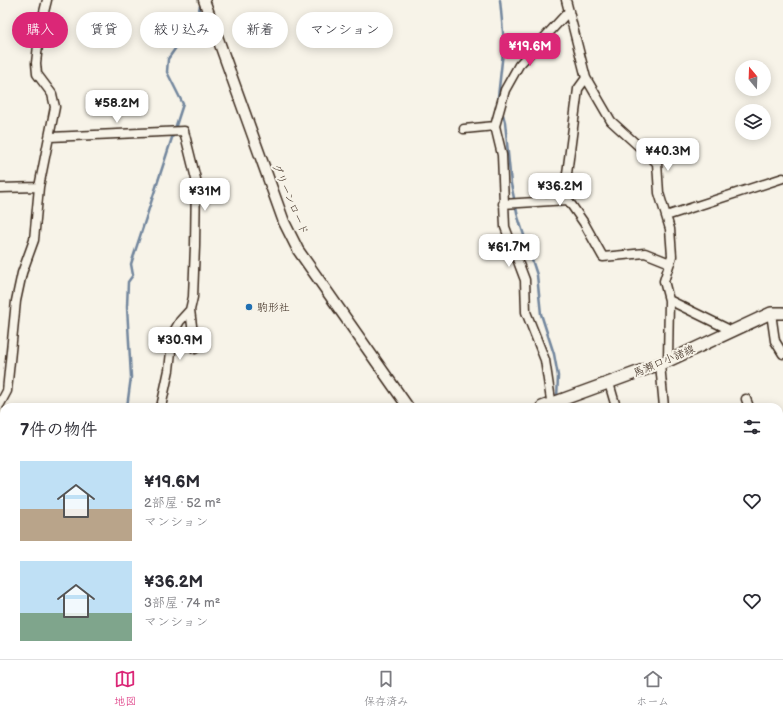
<!DOCTYPE html>
<html lang="ja">
<head>
<meta charset="utf-8">
<style>
	:root { --surface:#fff; --page:#f2f2f3; --text:#2b2b33; --muted:#7c7c81; --line:#e1e1e2; --accent:#db2777 }
	body { margin:0; font-family:"Balsamiq Sans","Klee One",sans-serif; background:var(--page); color:var(--text); height:100vh; display:flex; flex-direction:column; font-size:15px; white-space:nowrap }
	* { box-sizing:border-box; margin:0 }
	p { font-size:13px; color:var(--muted) }
	.icon { flex:none; width:22px; height:22px; fill:none; stroke:currentColor; stroke-width:2; stroke-linecap:round; stroke-linejoin:round }
	.map { position:relative; flex:1; overflow:hidden }
	.side { position:absolute; left:0px; top:403px; width:783px; height:256px; display:flex; flex-direction:column; background:var(--surface); border-radius:12px 12px 0 0; box-shadow:0 2px 10px #0003 }
	.side>* { flex:none }
	.hud { position:absolute; left:12px; top:12px; width:400px; height:36px; display:flex; gap:8px }
	.needle { width:26px; rotate:341deg }
	.buttons { position:absolute; left:735px; top:60px; display:grid; gap:8px }
	.buttons a { display:grid; place-items:center; width:36px; height:36px; border-radius:50%; background:var(--surface); box-shadow:0 2px 10px #0003; font-size:20px }
	.price { position:absolute; translate:-50% -34px; padding:0 9px; border-radius:8px; background:#fff; color:#222; font-size:13px; line-height:26px; filter:drop-shadow(0 1px 2px #0008) }
	.price::after { content:''; position:absolute; left:50%; top:24px; width:12px; height:9px; margin-left:-6px; background:inherit; clip-path:polygon(0 0,100% 0,50% 100%) }
	.price.on { background:var(--accent); color:#fff }
	ul { padding:0; list-style:none }
	li { display:flex; align-items:center; gap:12px; height:100px; padding:0 20px }
	li span { display:grid; place-items:center; flex:none; width:112px; height:80px; border-radius:0px; color:#555 }
	li>.icon { margin-inline-start:auto }
	span .icon { width:48px; height:48px; fill:#fffc; stroke-width:1 }
	li b { font-size:17px }
	h2 { display:flex; justify-content:space-between; align-items:center; height:48px; padding:0 20px; font-size:17px }
	.chip { padding:0 14px; border-radius:18px; background:var(--surface); box-shadow:0 2px 10px #0003; font-size:14px; line-height:36px }
	.chip.on { background:var(--accent); color:#fff }
	.menu { display:flex; justify-content:space-around; align-items:center; height:56px; border-top:1px solid var(--line); background:var(--surface); font-size:11px; color:var(--muted) }
	.menu a { display:grid; justify-items:center; gap:2px }
	.menu .on { color:var(--accent) }
	.map>svg:first-child { display:block }
	.lines { fill:none; stroke-linecap:round; stroke-linejoin:round }
	.stream { stroke:#72869d; stroke-width:2.5 }
	.minor-casing { stroke:#3b2a1e; stroke-width:11 }
	.tertiary-casing { stroke:#3b2a1e; stroke-width:13 }
	.secondary-casing { stroke:#3b2a1e; stroke-width:14 }
	.minor { stroke:#f7f3e8; stroke-width:8 }
	.tertiary { stroke:#f7f3e8; stroke-width:10 }
	.secondary { stroke:#f7f3e8; stroke-width:11 }
	.poi-dot { fill:#1f6fb2; stroke:#f7f3e8; stroke-width:1.5 }
	.labels { text-anchor:middle; dominant-baseline:central; stroke-width:4; stroke-linejoin:round; paint-order:stroke }
	.street-label { font-size:11px; fill:#3b2a1e; stroke:#f7f3e8 }
	.poi-label { font-size:11px; fill:#3b2a1e; stroke:#f7f3e8; text-anchor:start }
</style>
</head>
<body>
<div class="map">
<svg width="783" height="659" viewBox="0 0 783 659">
	<rect width="100%" height="100%" fill="#f7f3e8"/>
	<filter id="ink" filterUnits="userSpaceOnUse"><feTurbulence type="fractalNoise" baseFrequency=".025" numOctaves="2"/><feDisplacementMap in="SourceGraphic" scale="8" xChannelSelector="R" yChannelSelector="G"/><feConvolveMatrix kernelMatrix="1 2 1 2 8 2 1 2 1" color-interpolation-filters="sRGB"/></filter>
	<g filter="url(#ink)">
		<g class="lines">
			<path class="stream" d="M 499,103 L 498,97 L 504,43 L 500,0
				M 502,111 L 505,122 L 511,184 L 518,217 L 537,275 L 541,314 L 554,354 L 558,376 L 557,399
				M 127,407 L 131,377 L 127,307 L 128,282 L 133,275 L 131,264 L 183,104 L 167,72 L 168,59 L 197,17 L 201,2
				M 32,659 L 32,655
				M 579,659 L 579,655"/>
			<g class="minor-casing">
				<path id="minor" d="M 566,0 L 586,78 L 611,121 L 657,163 L 659,193 L 670,229 L 672,256 L 664,281 L 669,300 L 668,361
					M 586,78 L 578,89 L 565,189 L 568,200 L 584,223 L 603,257 L 645,253 L 670,263
					M 464,129 L 495,126
					M 50,137 L 184,131 L 196,179 L 195,246 L 193,297 L 190,310 L 195,349
					M 0,188 L 39,187
					M 503,204 L 568,200
					M 666,216 L 783,178
					M 669,300 L 732,331
					M 771,313 L 775,341 L 783,354
					M 660,364 L 664,407
					M 609,383 L 616,407
					M 746,399 L 749,407
					M 0,404 L 7,391 L 16,301 L 22,273 L 34,240 L 39,187 L 55,107 L 52,94 L 37,74 L 36,63 L 40,28 L 47,0
					M 161,407 L 169,370 L 173,333 L 180,321 L 190,310
					M 552,407 L 545,360 L 526,312 L 525,280 L 505,227 L 502,155 L 495,126 L 505,90 L 519,65 L 569,11
					M 779,436 L 783,436
					M 779,472 L 783,476
					M 0,522 L 4,558
					M 779,579 L 783,586
					M 310,655 L 311,659
					M 613,655 L 614,659
					M 27,659 L 28,655
					M 141,659 L 146,655"/>
			</g>
			<g class="tertiary-casing">
				<path id="tertiary" d="M 204,0 L 284,222 L 298,250 L 408,407
					M 514,659 L 515,655"/>
			</g>
			<g class="secondary-casing">
				<path id="secondary" d="M 542,407 L 668,361 L 771,313 L 783,313
					M 0,637 L 4,636"/>
			</g>
			<use href="#minor" class="minor"/>
			<use href="#tertiary" class="tertiary"/>
			<use href="#secondary" class="secondary"/>
		</g>
	</g>
	<circle class="poi-dot" cx="249" cy="307" r="4"/>
	<g class="labels">
		<g class="street-label">
			<text transform="translate(290 199) rotate(67)">グリーンロード</text>
			<text transform="translate(664 361) rotate(-23)">馬瀬口小諸線</text>
		</g>
		<g class="poi-label">
			<text x="257" y="307">駒形社</text>
		</g>
	</g>
</svg>
<div class="buttons">
<a><svg class="needle" viewBox="-14 -14 28 28"><path d="M0-13l5 13h-10z" fill="#e53935"/><path d="M0 13l5-13h-10z" fill="#7c7c81"/></svg></a>
<a><svg class="icon" aria-label="layers" viewBox="0 0 24 24"><path d="M12 4l9 5-9 5-9-5zM3 14l9 5 9-5"/></svg></a>
</div>
<b class="price on" style="left:530px;top:67px">¥19.6M</b>
<b class="price" style="left:117px;top:124px">¥58.2M</b>
<b class="price" style="left:668px;top:172px">¥40.3M</b>
<b class="price" style="left:560px;top:207px">¥36.2M</b>
<b class="price" style="left:205px;top:212px">¥31M</b>
<b class="price" style="left:509px;top:268px">¥61.7M</b>
<b class="price" style="left:180px;top:361px">¥30.9M</b>
<div class="hud">
<a class="chip on">購入</a>
<a class="chip">賃貸</a>
<a class="chip">絞り込み</a>
<a class="chip">新着</a>
<a class="chip">マンション</a>
</div>
<section class="side">
<h2>7件の物件<svg class="icon" aria-label="filters" viewBox="0 0 24 24"><path d="M4 7h16M4 17h16"/><circle cx="9" cy="7" r="2"/><circle cx="15" cy="17" r="2"/></svg></h2>
<ul>
<li><span style="background:linear-gradient(#bfe0f5 60%,#b9a48a 0)"><svg class="icon" aria-label="home" viewBox="0 0 24 24"><path d="M3 11l9-7 9 7M6 9v11h12V9"/></svg></span><div><b>¥19.6M</b><p>2部屋 · 52 m²</p><p>マンション</p></div><svg class="icon" aria-label="heart" viewBox="0 0 24 24"><path d="M12 20l-8-8c-3-5 5-10 8-4 3-6 11-1 8 4z"/></svg></li>
<li><span style="background:linear-gradient(#bfe0f5 65%,#7fa58c 0)"><svg class="icon" aria-label="home" viewBox="0 0 24 24"><path d="M3 11l9-7 9 7M6 9v11h12V9"/></svg></span><div><b>¥36.2M</b><p>3部屋 · 74 m²</p><p>マンション</p></div><svg class="icon" aria-label="heart" viewBox="0 0 24 24"><path d="M12 20l-8-8c-3-5 5-10 8-4 3-6 11-1 8 4z"/></svg></li>
</ul>
</section>
</div>
<nav class="menu">
<a class="on"><svg class="icon" aria-label="map" viewBox="0 0 24 24"><path d="M3 6l6-2 6 2 6-2v14l-6 2-6-2-6 2zM9 4v14M15 6v14"/></svg>地図</a>
<a><svg class="icon" aria-label="saved" viewBox="0 0 24 24"><path d="M7 4h10v16l-5-4-5 4z"/></svg>保存済み</a>
<a><svg class="icon" aria-label="home" viewBox="0 0 24 24"><path d="M3 11l9-7 9 7M6 9v11h12V9"/></svg>ホーム</a>
</nav>
</body>
</html>
